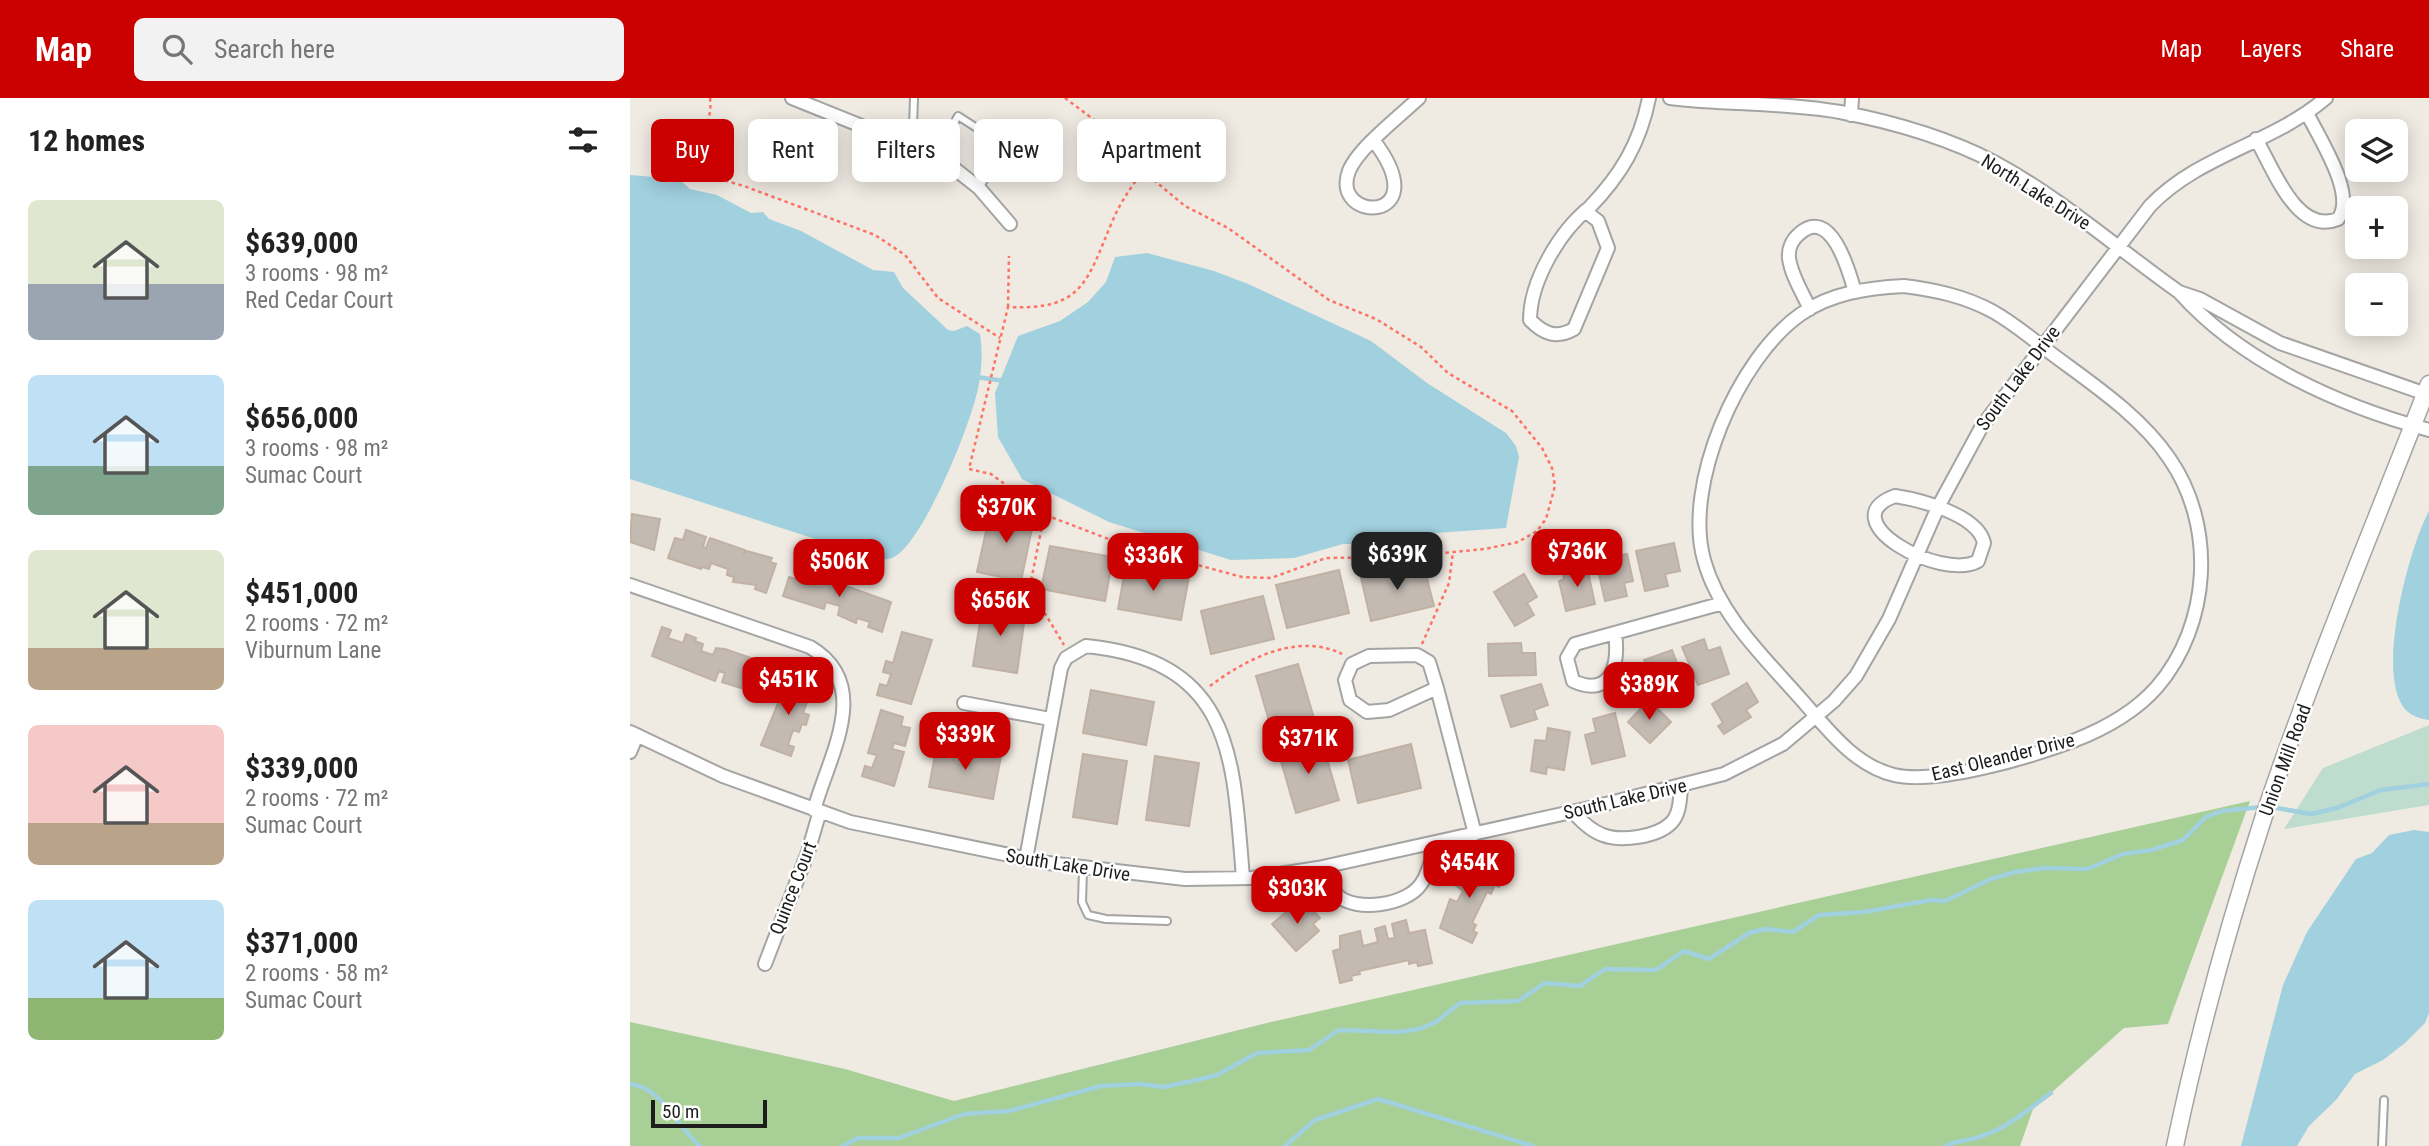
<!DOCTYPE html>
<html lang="en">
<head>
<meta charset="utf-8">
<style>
	:root { --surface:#fff; --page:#f2f2f2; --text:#222; --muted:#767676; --accent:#ca0001 }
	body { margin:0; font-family:"Roboto Condensed",sans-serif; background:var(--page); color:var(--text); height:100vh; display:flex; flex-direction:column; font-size:26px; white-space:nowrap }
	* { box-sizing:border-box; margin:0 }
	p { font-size:23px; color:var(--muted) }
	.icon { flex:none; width:38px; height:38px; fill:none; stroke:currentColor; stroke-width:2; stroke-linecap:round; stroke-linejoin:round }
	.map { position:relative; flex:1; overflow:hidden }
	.details { display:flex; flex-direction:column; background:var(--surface); width:630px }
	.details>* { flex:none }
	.top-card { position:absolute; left:21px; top:21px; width:665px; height:63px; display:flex; gap:14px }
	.tools { position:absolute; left:1715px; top:21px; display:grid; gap:14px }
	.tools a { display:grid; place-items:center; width:63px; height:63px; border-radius:10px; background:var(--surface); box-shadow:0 4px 18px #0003; font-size:35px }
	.scale { position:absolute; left:21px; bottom:18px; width:116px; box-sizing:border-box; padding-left:7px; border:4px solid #1d1d1d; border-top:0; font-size:19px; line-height:24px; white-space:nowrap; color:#1d1d1d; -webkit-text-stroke:5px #fff; paint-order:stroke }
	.price { position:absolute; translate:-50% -60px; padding:0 16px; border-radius:14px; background:var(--accent); color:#fff; font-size:23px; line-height:46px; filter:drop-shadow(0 2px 4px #0008) }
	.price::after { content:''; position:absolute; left:50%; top:42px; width:21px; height:16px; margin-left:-10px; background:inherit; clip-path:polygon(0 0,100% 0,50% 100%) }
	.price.active { background:#222; color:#fff }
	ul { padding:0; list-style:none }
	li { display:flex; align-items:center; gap:21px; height:175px; padding:0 28px }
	li span { display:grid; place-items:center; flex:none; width:196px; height:140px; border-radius:10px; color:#555 }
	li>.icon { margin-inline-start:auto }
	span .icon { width:84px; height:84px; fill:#fffc; stroke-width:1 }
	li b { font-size:30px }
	h2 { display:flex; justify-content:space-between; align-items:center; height:84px; padding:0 28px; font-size:30px }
	.chip { padding:0 24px; border-radius:10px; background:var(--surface); box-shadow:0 4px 18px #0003; font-size:24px; line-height:63px }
	.chip.active { background:var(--accent); color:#fff }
	header { display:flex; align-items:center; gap:42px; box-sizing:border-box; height:98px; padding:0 35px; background:var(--accent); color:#fff }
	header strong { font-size:33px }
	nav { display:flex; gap:38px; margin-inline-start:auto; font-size:24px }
	.search { width:490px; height:63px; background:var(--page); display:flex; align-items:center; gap:18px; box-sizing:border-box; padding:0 24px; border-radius:10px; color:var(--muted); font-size:26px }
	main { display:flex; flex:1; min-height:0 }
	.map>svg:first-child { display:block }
	.forest { fill:#a7cf96 }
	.wetland { fill:#bfddcf }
	.water { fill:#a1d0de }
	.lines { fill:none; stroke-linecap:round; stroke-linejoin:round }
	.stream { stroke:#a1d0de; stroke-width:4.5 }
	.building { fill:#c3bab2; stroke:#c1b1a4; stroke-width:2 }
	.service-casing { stroke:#a4a4a4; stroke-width:10 }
	.minor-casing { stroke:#a4a4a4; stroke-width:16 }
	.tertiary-casing { stroke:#a4a4a4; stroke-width:19 }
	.path { stroke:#fd7364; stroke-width:2.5; stroke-dasharray:3.5 3.5; stroke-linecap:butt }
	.service { stroke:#fff; stroke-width:6 }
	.minor { stroke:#fff; stroke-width:12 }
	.tertiary { stroke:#fff; stroke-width:16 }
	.labels { text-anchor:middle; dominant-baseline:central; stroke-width:5; stroke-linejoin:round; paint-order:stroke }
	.street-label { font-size:19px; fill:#1d1d1d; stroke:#fff }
</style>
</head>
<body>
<header>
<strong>Map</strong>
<div class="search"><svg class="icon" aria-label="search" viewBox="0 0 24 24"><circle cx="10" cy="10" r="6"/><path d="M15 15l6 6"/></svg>Search here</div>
<nav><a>Map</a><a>Layers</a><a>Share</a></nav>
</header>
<main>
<section class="details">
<h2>12 homes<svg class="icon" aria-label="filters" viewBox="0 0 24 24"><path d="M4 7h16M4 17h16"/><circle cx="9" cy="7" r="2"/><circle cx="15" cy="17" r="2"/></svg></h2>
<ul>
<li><span style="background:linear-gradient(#dfe7d0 60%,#9aa5b1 0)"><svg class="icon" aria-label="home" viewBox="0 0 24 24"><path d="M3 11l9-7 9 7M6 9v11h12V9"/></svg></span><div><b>$639,000</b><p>3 rooms · 98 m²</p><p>Red Cedar Court</p></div></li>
<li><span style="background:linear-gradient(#bfe0f5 65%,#7fa58c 0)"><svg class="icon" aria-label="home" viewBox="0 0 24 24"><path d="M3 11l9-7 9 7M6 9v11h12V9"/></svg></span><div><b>$656,000</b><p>3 rooms · 98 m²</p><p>Sumac Court</p></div></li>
<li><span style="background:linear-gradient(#dfe7d0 70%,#b9a48a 0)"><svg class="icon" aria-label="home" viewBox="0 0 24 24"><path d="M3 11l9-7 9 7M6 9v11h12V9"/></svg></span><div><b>$451,000</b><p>2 rooms · 72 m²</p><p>Viburnum Lane</p></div></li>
<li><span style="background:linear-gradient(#f6c9c9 70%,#b9a48a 0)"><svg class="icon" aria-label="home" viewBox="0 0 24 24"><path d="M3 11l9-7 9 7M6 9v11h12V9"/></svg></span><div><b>$339,000</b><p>2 rooms · 72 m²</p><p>Sumac Court</p></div></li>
<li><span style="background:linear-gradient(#bfe0f5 70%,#8fb573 0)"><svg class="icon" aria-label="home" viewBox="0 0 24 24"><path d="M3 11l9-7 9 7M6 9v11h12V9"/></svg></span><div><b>$371,000</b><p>2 rooms · 58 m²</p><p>Sumac Court</p></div></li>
</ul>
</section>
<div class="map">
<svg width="1799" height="1048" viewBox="0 0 1799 1048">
	<rect width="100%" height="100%" fill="#efeae2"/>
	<path class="forest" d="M 1620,703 L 1538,926 L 1494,930 L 1403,1011 L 1390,1048 L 0,1048 L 0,924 L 215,971 L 324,1003 L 637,925 Z"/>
	<path class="wetland" d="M 1799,627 L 1799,707 L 1654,731 L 1693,670 Z"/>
	<path class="water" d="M 0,77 L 49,81 L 60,91 L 87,97 L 121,115 L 133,114 L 139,121 L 171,133 L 243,172 L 264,174 L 273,190 L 318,232 L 324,233 L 337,228 L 350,236 C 352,249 352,265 350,279 C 347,314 294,444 264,459 C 255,464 246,460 238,458 L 0,381 Z
		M 517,155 L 584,173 L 618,186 L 741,243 L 797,285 L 876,335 L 886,348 L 889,359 L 876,430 L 806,435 L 757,446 L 713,446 L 664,460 L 601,462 L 479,424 L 392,381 L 368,339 L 365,295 L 388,238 L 430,223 L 458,204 L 476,184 L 485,159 Z
		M 1799,413 L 1799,622 C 1791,621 1781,618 1775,611 C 1745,576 1779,450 1799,413 Z
		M 1784,732 L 1799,734 L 1799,915 L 1795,925 L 1775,945 L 1753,962 L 1725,976 L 1706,1002 L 1679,1028 L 1667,1048 L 1611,1048 L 1653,887 L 1677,834 L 1726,761 L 1742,755 L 1759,737 Z"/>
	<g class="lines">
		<path class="stream" d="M 346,279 L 375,283
			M 1641,709 L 1681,716 L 1707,710 L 1751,692 L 1799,686
			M 0,986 C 33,990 46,1028 70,1048
			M 213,1048 L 228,1040 L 269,1040 L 334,1016 L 379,1013 L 471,988 L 510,986 L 533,989 L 567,982 L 587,977 L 627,955 L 679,952 L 709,932 L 768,934 L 789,931 L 806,924 L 830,905 L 888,903 L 915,885 L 950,888 L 975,871 L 1026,872 L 1054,853 L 1079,861 L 1119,835 L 1135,831 L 1163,834 L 1189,817 L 1234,814 L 1301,802 L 1315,803 L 1361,781 L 1385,774 L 1415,770 L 1457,771 L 1493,756 L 1522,752 L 1553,742 L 1576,719 L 1592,713 L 1632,709
			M 655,1048 L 685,1022 L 748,1001 L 903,1048
			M 1315,1048 C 1325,1043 1335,1043 1346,1040 C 1377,1031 1396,1013 1421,995"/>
	</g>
	<path class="building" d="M 361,411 L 404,421 L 391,483 L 347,474 Z
		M 2,416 L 30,421 L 24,452 L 0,444 Z
		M 56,432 L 76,439 L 73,449 L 76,450 L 80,440 L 115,452 L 114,455 L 117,453 L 142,460 L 140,464 L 146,466 L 136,495 L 125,491 L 126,487 L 103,484 L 104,479 L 97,477 L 98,471 L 81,465 L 79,471 L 72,469 L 71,471 L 38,460 L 45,440 L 53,442 Z
		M 1044,445 L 1050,473 L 1035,476 L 1038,488 L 1015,493 L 1006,453 Z
		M 420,448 L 483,459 L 475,503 L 411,491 Z
		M 997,456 L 1003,483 L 994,485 L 997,498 L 975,503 L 966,463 Z
		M 793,465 L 804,508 L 741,523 L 731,480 Z
		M 496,467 L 559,479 L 551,522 L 488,511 Z
		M 957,469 L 965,506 L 936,513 L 929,483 L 934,481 L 933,474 Z
		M 169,472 L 188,478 L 185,488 L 190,489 L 194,480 L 261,504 L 252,534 L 238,529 L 240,524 L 227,520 L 226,525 L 208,517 L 210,508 L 196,504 L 194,511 L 153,498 L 159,479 L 166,481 Z
		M 709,472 L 719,515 L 657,530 L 646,487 Z
		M 894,476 L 907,499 L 897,505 L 904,517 L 885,528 L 864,494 Z
		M 633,498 L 644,541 L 581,556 L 571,513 Z
		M 353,505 L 396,511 L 387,575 L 343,568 Z
		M 32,529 L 41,532 L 38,540 L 53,545 L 56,536 L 66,540 L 65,543 L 73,546 L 71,553 L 83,557 L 86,550 L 95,551 L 130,563 L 122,584 L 114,581 L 111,590 L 92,584 L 95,575 L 89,573 L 85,583 L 22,558 Z
		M 272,534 L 302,542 L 281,606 L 247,597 L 250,586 L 257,588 L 261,576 L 253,574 L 256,563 L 263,565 Z
		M 1074,541 L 1078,553 L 1090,549 L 1099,576 L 1068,587 L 1052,549 Z
		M 891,545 L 892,555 L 905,555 L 906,577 L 859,578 L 858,546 Z
		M 1042,552 L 1053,581 L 1025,591 L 1014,562 Z
		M 668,566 L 686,627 L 644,640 L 626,578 Z
		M 157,583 L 188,593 L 184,603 L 178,601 L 173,615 L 179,617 L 176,627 L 172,626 L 169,634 L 163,632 L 158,647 L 164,649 L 161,658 L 131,647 Z
		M 1117,585 L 1128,604 L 1116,612 L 1121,619 L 1094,636 L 1088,628 L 1093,625 L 1082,606 Z
		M 911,586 L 918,607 L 904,612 L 907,621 L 881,629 L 871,598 Z
		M 461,592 L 524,604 L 516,647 L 453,635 Z
		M 1019,602 L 1041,624 L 1020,645 L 998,624 Z
		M 251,612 L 273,619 L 271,628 L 280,630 L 275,648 L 264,645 L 262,651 L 274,654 L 264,688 L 232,678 L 235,668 L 242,670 L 247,657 L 238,655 Z
		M 985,615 L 995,658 L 962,666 L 955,637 L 966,634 L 963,621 Z
		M 918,630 L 940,634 L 934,672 L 917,669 L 916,676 L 901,673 L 905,642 L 916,643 Z
		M 691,641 L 709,702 L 666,715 L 648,653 Z
		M 307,646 L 371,658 L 363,701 L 299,689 Z
		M 781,646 L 791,690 L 728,705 L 718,662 Z
		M 453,656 L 497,663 L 487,726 L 443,719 Z
		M 525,658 L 569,665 L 559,728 L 516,722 Z
		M 847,766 L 874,779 L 869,789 L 865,787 L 861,796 L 857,794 L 842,825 L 846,827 L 843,833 L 847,835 L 842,845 L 810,830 L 820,801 L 827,804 L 833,793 L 821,784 L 830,767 L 844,771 Z
		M 664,807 L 670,813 L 678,807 L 690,820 L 683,826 L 689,833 L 666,853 L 642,826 Z
		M 776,822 L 779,835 L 795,832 L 802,865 L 788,868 L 787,864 L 779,866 L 779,862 L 729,873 L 730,876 L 721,878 L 722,882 L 710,885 L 703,853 L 710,851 L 710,838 L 730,833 L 733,848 L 748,844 L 745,831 L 755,828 L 758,841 L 765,840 L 762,826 Z"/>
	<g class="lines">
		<g class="service-casing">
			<path id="service" d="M 276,45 L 283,28 L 284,0
				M 306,58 L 328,18 L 375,48 L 349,90
				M 453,771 L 452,804 L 458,817 L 476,821 L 537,823
				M 1752,1048 L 1754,1002"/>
		</g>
		<g class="minor-casing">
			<path id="minor" d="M 162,0 L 311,60 L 349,90 L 380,126
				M 1040,0 C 1096,7 1154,4 1210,14 C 1263,24 1318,40 1366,65 C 1432,101 1488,151 1549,194 C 1611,264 1710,308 1799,332
				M 1221,17 L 1222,0
				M 1626,41 C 1643,70 1667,138 1708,121 C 1727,97 1689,40 1677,15
				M 744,43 C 808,127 699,125 719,73 C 728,50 770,18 789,0
				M 955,113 L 968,123 L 978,150 L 944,231 C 926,241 914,236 900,222 C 900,183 930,133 959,110 C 991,77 1010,45 1019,0
				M 1274,188 C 1305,192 1334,198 1362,213 C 1382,224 1400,239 1418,253 C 1459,284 1509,316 1539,360 C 1586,427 1581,526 1527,589 C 1505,614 1474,631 1443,643 C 1400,659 1308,687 1264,677 C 1223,667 1196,629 1170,600 C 1134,559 1089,517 1074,462 C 1053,387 1108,260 1171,216 C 1201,195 1237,190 1274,188 Z
				M 1549,194 L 1570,201 L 1650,245 L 1799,297
				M 1180,211 C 1173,196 1161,177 1159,160 C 1158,151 1162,142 1169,136 C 1201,107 1219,173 1225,194
				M 1265,398 C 1291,402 1348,417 1354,445 L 1348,463 C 1312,484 1199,422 1265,398 Z
				M 0,487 L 180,549 C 244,587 199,657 184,712
				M 985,535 C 989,564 983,601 943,583 L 937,560 L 945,546 L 1093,505
				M 787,557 L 799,564 L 807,590 L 759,612 L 737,614 L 720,602 L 715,582 L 722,566 L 739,558 Z
				M 807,590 L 845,736
				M 334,605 L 420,621
				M 0,634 L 93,678 L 220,724 L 418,765 L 555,781 L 622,780 L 688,770 L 964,709 L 1094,676 L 1153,646 L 1204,603 L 1226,578 L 1259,521 L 1308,409 L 1352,328 L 1520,108 C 1570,56 1642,46 1696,0
				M 0,654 L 7,637
				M 943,714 C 951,723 961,733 973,737 C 991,744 1027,739 1041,725 C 1050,716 1050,701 1051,689
				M 396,761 L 431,570 L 436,560 L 456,548 C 605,563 603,661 613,780
				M 688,770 C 694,779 700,789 707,797 C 726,815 777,807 791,786 C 800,774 802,758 806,745
				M 135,866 L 178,754 L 190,713"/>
		</g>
		<g class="tertiary-casing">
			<path id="tertiary" d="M 1545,1048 C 1568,938 1598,829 1633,721 C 1682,574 1743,431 1799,286"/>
		</g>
		<path class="path" d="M 80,0 C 84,27 61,49 68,75 L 114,88 L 245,137 L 275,157 L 308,200 L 370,240
			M 435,0 L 483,36 L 513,73
			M 513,73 L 555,108 L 598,130 L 699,202 L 746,221 L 791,249 L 818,275 L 882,313 L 912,350 L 922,370 L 925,388 L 916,421 L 907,433 L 888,444 L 855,451 L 771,459 L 696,460 L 641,480 L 612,479 L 494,447 L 418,418 L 361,376 L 339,371 L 378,209 C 453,213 457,183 482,124 C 490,105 501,89 513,73 Z
			M 378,209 L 379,158
			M 418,418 L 411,433 L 399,493 L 401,501 L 416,517 L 434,547
			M 792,546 L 819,485 L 823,454
			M 580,588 C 616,561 668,534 712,556"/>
		<use href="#service" class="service"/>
		<use href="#minor" class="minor"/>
		<use href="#tertiary" class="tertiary"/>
	</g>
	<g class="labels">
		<g class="street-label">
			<text transform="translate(1406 94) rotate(32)">North Lake Drive</text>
			<text transform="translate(1388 280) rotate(-53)">South Lake Drive</text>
			<text transform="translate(1373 659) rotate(-14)">East Oleander Drive</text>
			<text transform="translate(1655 662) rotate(-70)">Union Mill Road</text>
			<text transform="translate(995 701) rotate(-13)">South Lake Drive</text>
			<text transform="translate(438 767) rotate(9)">South Lake Drive</text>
			<text transform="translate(163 790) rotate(-69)">Quince Court</text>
		</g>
	</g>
</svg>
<div class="tools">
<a><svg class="icon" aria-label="layers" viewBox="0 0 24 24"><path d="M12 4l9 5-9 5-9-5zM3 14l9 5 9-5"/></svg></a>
<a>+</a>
<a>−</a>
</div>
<div class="scale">50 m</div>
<b class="price" style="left:376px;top:447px">$370K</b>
<b class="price" style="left:947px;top:491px">$736K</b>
<b class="price active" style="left:767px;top:494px">$639K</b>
<b class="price" style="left:523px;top:495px">$336K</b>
<b class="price" style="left:209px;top:501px">$506K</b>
<b class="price" style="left:370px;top:540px">$656K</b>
<b class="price" style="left:158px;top:619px">$451K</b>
<b class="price" style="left:1019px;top:624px">$389K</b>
<b class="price" style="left:335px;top:674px">$339K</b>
<b class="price" style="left:678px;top:678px">$371K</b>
<b class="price" style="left:839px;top:802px">$454K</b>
<b class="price" style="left:667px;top:828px">$303K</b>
<div class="top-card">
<a class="chip active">Buy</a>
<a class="chip">Rent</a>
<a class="chip">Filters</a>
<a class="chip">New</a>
<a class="chip">Apartment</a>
</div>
</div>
</main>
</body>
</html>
